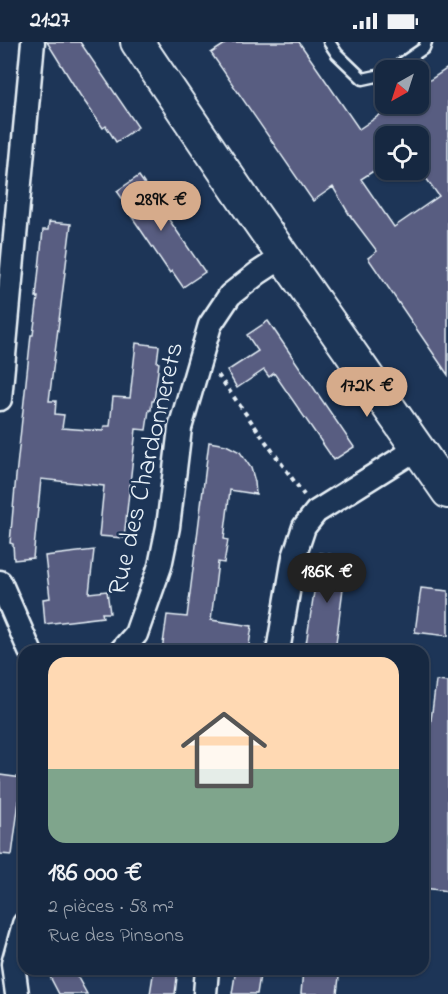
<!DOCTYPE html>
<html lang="fr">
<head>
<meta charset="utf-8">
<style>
	:root { --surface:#162841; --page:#23344c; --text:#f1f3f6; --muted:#9ea6b1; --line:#35445a; --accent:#d6ab8b }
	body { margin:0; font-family:"Indie Flower",sans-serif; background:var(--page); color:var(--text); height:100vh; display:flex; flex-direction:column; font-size:22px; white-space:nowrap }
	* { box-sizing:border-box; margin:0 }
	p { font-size:20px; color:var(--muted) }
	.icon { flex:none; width:33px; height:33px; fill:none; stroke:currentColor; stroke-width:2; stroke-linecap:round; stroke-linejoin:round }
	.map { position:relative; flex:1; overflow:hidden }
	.details { position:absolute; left:18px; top:603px; width:411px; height:330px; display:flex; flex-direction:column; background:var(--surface); border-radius:18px; box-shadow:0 2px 4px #0004,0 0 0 2px var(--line) }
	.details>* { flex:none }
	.needle { width:39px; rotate:219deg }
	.tools { position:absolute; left:375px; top:18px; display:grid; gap:12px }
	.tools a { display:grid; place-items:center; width:54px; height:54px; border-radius:12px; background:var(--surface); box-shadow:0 2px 4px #0004,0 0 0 2px var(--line); font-size:30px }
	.price { position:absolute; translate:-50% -51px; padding:0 14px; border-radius:21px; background:var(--accent); color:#111; font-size:20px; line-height:39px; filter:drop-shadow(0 2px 3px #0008) }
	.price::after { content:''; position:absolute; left:50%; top:36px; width:18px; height:14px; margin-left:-9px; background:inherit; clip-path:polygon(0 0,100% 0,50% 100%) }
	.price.active { background:#222; color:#fff }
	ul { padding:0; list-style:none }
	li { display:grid; align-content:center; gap:12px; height:318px; padding:0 30px }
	li span { display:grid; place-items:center; height:186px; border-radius:18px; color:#555 }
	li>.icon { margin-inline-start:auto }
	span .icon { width:108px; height:108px; fill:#fffc; stroke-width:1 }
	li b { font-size:26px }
	.status { display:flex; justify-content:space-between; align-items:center; height:42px; padding:0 30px; background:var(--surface); direction:ltr }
	.status svg { height:16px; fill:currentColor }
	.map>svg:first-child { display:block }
	.building { fill:#595d81; stroke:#e8f1f8; stroke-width:1.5; fill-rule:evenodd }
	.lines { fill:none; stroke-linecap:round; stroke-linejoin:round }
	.lane-casing { stroke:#e8f1f8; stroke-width:15 }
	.street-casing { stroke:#e8f1f8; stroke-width:27 }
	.secondary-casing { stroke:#e8f1f8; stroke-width:36 }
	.path { stroke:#e8f1f8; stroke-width:4; stroke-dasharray:4.5 4.5; stroke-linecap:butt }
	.lane { stroke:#1d3557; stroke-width:10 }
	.street { stroke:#1d3557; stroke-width:22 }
	.secondary { stroke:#1d3557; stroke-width:32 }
	.labels { text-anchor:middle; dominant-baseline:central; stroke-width:4.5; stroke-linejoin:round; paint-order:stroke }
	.street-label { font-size:27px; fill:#e8f1f8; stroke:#1d3557 }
</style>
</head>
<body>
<div class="status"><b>21:27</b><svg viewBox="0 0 49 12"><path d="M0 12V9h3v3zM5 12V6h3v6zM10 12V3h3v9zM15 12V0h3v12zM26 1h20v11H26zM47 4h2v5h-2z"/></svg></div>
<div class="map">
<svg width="448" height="952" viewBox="0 0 448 952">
	<rect width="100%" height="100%" fill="#1d3557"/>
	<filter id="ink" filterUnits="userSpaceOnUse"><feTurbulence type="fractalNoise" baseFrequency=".0167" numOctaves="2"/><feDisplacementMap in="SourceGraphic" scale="12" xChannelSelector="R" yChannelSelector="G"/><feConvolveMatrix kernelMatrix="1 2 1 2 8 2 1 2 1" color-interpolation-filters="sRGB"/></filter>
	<g filter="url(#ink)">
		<path class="building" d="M 47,0 L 80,0 L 138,85 L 116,100 L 106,84 L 103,86 L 80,53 Z
			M 228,0 L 299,0 L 359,87 L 396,62 L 418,62 L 418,46 L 448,26 L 448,333 L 368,216 L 377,209 L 349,172 L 333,145 L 313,159 L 211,11 ZM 386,94 L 418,94 L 418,125 L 439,154 L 394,185 L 361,137 L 386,121 Z
			M 139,134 L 205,230 L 183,245 L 172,229 L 170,231 L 132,175 L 135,175 L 117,149 Z
			M 49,180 L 71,182 L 49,359 L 56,359 L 55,372 L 64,373 L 62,386 L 103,389 L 104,384 L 110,384 L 113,355 L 130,356 L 136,301 L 159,304 L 157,320 L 159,321 L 154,359 L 152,359 L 151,368 L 149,368 L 146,388 L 136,387 L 124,496 L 99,494 L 104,444 L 41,437 L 33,516 L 14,518 L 13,502 L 10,501 L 16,434 L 31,293 L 33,293 L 38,255 L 36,255 L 43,188 L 48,188 Z
			M 268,279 L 354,405 L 334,418 L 274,331 L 269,335 L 264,328 L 237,346 L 227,329 L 258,309 L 247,293 Z
			M 209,400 L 226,403 L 240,410 L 251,426 L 255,440 L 256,452 L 230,448 L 224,497 L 228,498 L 224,521 L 218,520 L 211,578 L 252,584 L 248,609 L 162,609 L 167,573 L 187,575 Z
			M 94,508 L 89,551 L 107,549 L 110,571 L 102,571 L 103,575 L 45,582 L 43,557 L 50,556 L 45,514 Z
			M 320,511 L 347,515 L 335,609 L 305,609 Z
			M 421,546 L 448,549 L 448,594 L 415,590 Z
			M 436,639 L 448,640 L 448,849 L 423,846 L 423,740 Z
			M 0,733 L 22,736 L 12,813 L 0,812 Z
			M 46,927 L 73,927 L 87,952 L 59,952 Z
			M 154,927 L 178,927 L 175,952 L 150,952 Z
			M 236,927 L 261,927 L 257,952 L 232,952 Z
			M 303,927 L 340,927 L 337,952 L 301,952 Z"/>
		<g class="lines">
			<g class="lane-casing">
				<path id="lane" d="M 329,0 L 337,12 L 363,37 L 386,32
					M 392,28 L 424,6 L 426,0"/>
			</g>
			<g class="street-casing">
				<path id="street" d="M 0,357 L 33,0
					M 0,540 L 30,609
					M 121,609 L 136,592 L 160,524 L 168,485 L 180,386 L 210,283 L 230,253 L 258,231 L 284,214
					M 278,609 L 294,515 L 304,485 L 316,470 L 418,406
					M 17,952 L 13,922 L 24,882
					M 205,952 L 207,927"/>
			</g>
			<g class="secondary-casing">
				<path id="secondary" d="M 137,0 L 246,161 L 448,450"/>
			</g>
			<path class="path" d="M 218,333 L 304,453"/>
			<use href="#lane" class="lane"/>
			<use href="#street" class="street"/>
			<use href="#secondary" class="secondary"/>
		</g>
	</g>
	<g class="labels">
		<g class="street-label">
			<text transform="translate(147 427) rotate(-77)">Rue des Chardonnerets</text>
		</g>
	</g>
</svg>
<div class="tools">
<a><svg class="needle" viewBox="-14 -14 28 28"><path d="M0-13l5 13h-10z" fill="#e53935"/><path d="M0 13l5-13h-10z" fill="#9ea6b1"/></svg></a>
<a><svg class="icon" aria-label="locate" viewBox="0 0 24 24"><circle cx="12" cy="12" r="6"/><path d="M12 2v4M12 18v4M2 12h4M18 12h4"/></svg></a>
</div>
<b class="price" style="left:161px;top:190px">289K €</b>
<b class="price" style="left:367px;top:376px">172K €</b>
<b class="price active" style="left:327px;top:562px">186K €</b>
<section class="details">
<ul>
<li><span style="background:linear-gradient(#ffd9b3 60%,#7fa58c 0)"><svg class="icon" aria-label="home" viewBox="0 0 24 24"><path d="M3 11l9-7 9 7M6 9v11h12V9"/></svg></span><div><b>186 000 €</b><p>2 pièces · 58 m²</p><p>Rue des Pinsons</p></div></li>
</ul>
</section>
</div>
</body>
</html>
